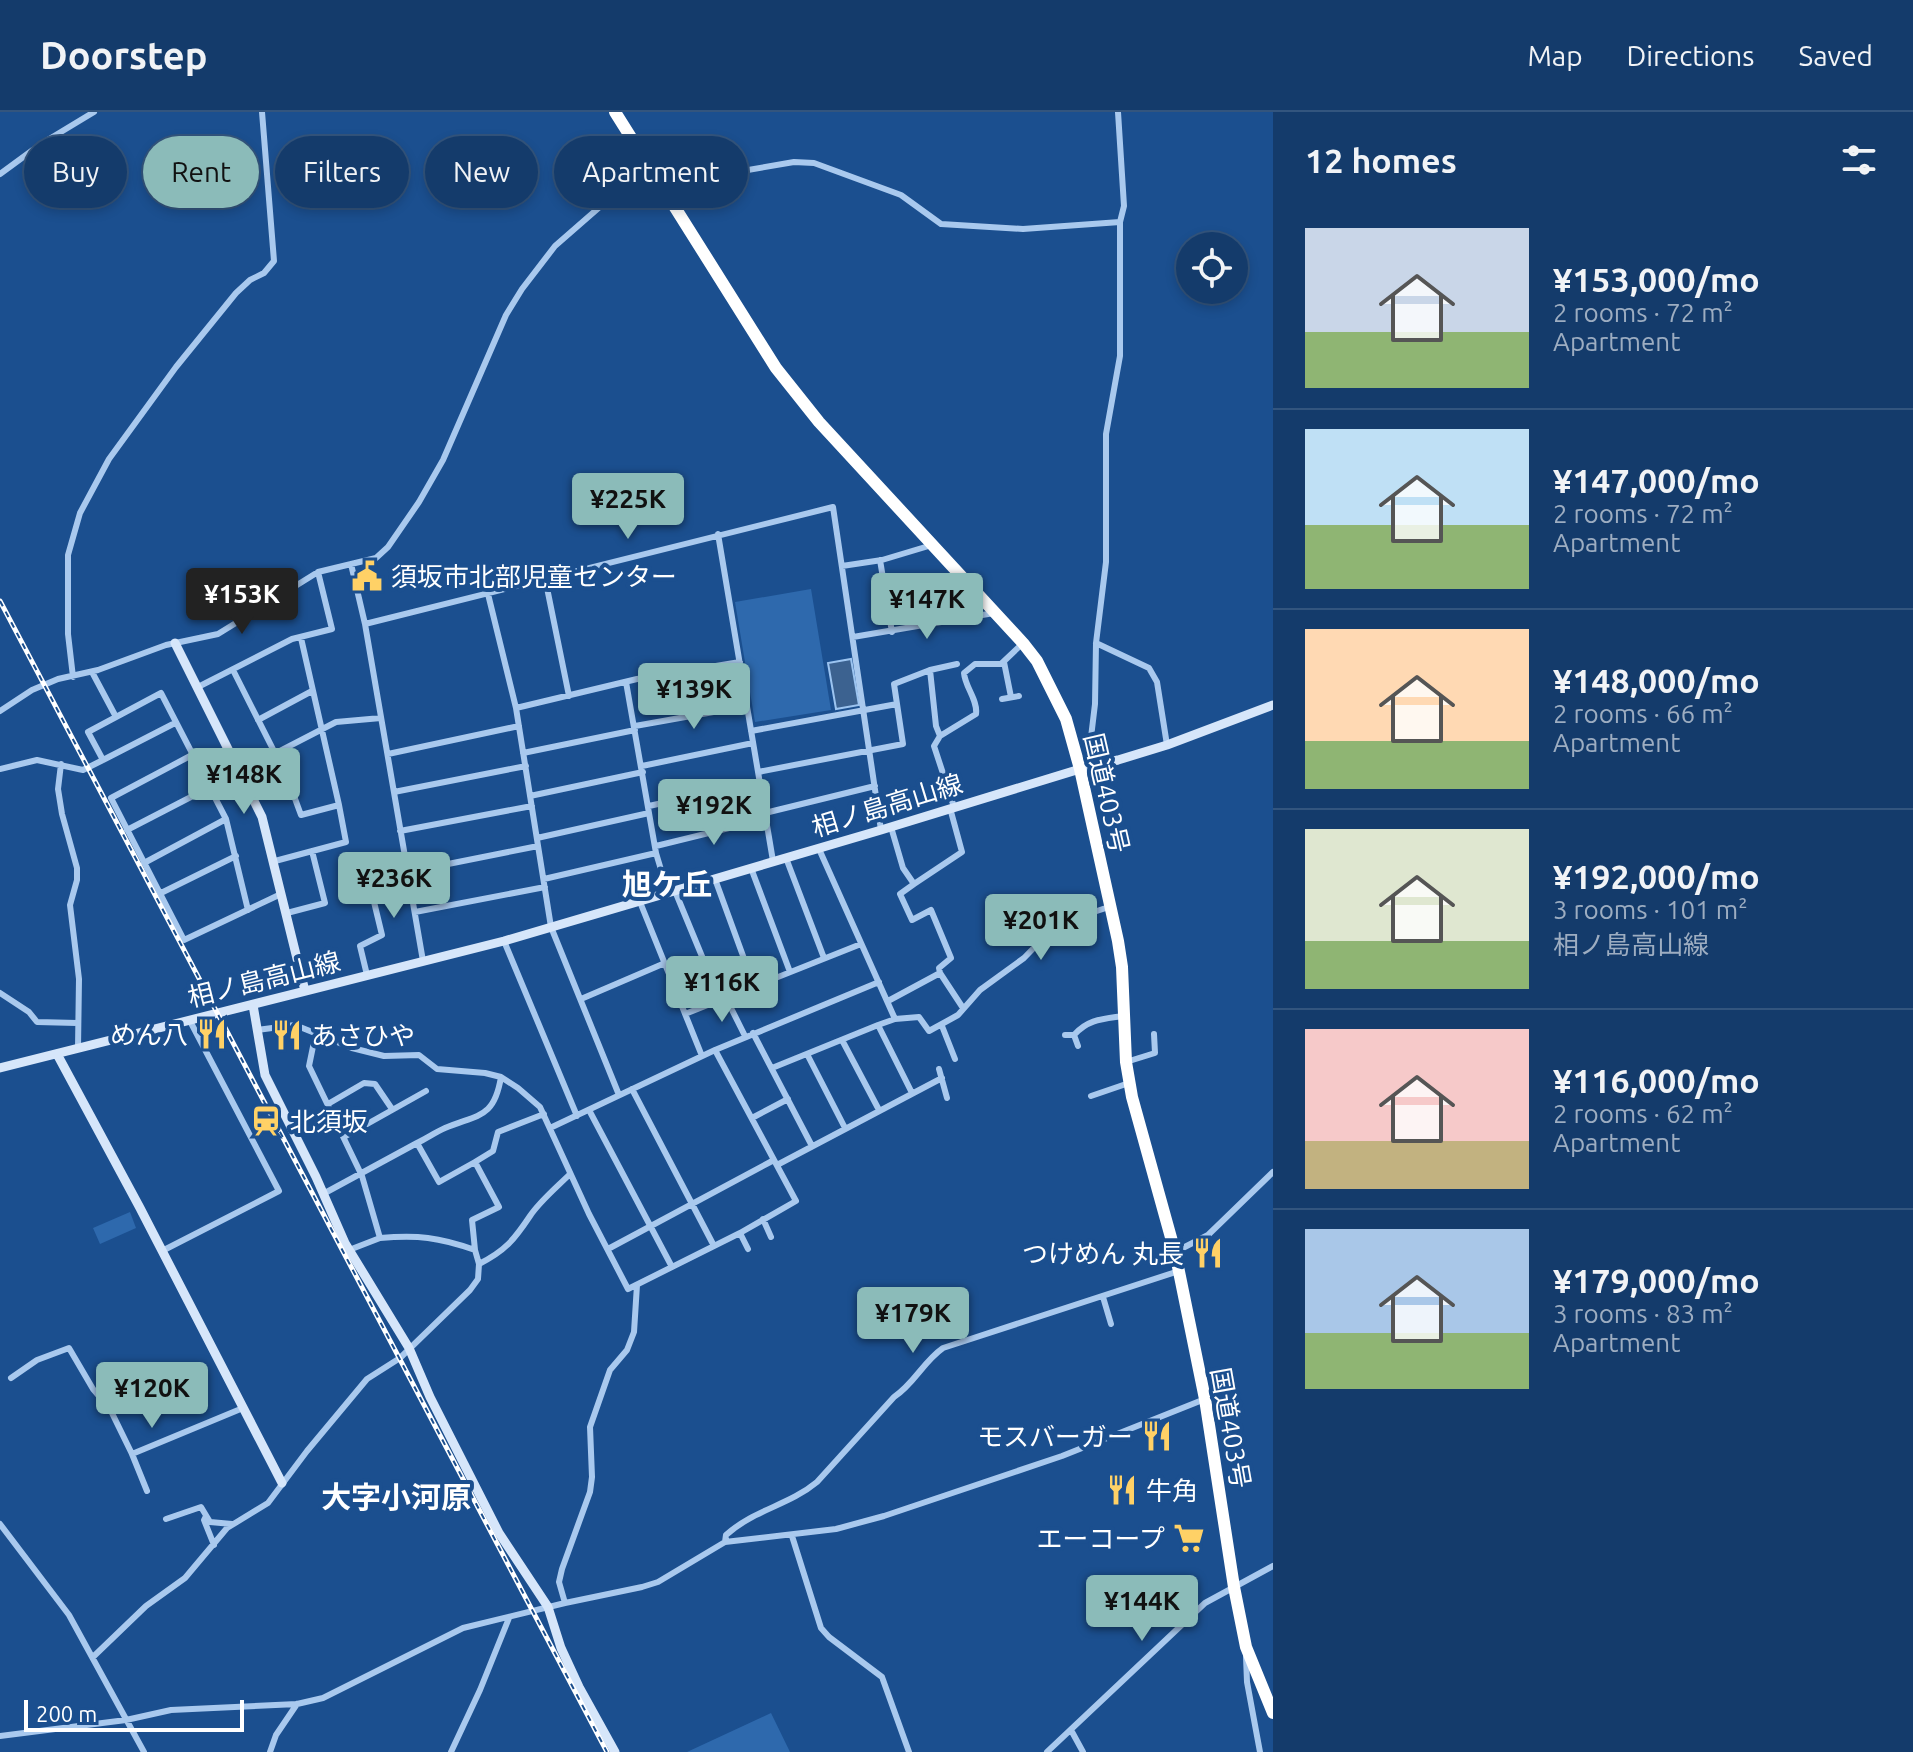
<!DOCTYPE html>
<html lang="en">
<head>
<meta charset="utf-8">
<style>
	:root { --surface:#143b6b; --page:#1d4271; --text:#f1f3f6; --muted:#9dadc1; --line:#33557e; --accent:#8bbbb9 }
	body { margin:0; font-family:Ubuntu,"Noto Sans JP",sans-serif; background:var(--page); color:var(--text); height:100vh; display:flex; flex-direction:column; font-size:30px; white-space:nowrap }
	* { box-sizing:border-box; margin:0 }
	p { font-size:26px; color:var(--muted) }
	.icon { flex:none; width:44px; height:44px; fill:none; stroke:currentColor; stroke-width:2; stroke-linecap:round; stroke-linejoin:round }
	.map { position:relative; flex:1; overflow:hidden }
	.sheet { display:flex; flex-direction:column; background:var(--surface); width:640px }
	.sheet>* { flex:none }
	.banner { position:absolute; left:24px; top:24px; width:760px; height:72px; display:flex; gap:16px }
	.controls { position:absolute; left:1176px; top:120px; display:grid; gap:16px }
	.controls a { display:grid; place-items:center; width:72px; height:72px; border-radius:50%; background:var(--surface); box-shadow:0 4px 12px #0003,0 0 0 2px var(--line); font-size:40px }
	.scale { position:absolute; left:24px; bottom:20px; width:220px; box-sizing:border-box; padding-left:8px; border:4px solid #fff; border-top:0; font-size:22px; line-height:28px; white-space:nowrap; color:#fff; -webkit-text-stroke:6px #1b4f8f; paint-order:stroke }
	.price { position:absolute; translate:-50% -68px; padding:0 18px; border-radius:8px; background:var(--accent); color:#111; font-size:26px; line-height:52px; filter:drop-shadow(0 2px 4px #0008) }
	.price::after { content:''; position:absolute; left:50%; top:48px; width:24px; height:18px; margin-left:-12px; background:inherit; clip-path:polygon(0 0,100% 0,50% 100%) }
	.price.selected { background:#222; color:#fff }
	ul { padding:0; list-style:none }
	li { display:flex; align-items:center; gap:24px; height:200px; padding:0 32px }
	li+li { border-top:2px solid var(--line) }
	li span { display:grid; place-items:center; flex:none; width:224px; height:160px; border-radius:0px; color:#555 }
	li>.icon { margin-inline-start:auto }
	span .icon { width:96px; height:96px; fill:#fffc; stroke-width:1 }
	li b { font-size:34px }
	h2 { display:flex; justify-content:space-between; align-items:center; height:96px; padding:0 32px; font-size:34px }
	.chip { padding:0 28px; border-radius:36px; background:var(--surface); box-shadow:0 4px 12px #0003,0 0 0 2px var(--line); font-size:28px; line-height:72px }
	.chip.selected { background:var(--accent); color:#111 }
	header { display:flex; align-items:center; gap:48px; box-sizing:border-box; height:112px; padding:0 40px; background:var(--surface); border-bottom:2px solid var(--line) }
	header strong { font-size:38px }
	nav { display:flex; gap:44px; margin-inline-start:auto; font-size:28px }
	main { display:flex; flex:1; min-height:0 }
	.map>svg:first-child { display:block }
	.green { fill:#2e69ad }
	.water { fill:#3c6290; stroke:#9cc4f0; stroke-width:2 }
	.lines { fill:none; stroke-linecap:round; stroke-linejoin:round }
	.street { stroke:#a9c9ee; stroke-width:6 }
	.secondary { stroke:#d6e6fa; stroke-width:9 }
	.highway { stroke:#fff; stroke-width:12 }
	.rail-casing { stroke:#fff; stroke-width:5 }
	.rail { stroke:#1b4f8f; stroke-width:2; stroke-dasharray:6; stroke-linecap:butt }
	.labels { text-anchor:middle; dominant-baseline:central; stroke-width:8; stroke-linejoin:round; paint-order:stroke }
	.poi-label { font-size:26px; fill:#fff; stroke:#1b4f8f; text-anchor:start }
	.street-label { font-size:26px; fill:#fff; stroke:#1b4f8f }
	.quarter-label { font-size:30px; font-weight:bold; fill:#fff; stroke:#1b4f8f }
</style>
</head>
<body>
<header>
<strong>Doorstep</strong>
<nav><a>Map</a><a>Directions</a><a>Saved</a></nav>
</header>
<main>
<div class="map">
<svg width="1273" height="1640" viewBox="0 0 1273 1640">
	<rect width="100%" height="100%" fill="#1b4f8f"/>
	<path class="green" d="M 811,477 L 831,598 L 755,610 L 735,490 Z
		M 130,1100 L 136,1116 L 100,1132 L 93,1116 Z
		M 771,1601 L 790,1640 L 687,1640 Z"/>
	<path class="water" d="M 851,547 L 859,593 L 836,597 L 828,551 Z"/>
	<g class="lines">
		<path class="street" d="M 0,62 L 41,32 L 94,0
			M 657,66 L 680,61 L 713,64 L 794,50 L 814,51 L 901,83 L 941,112 L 1023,117 L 1120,110
			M 718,422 L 773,749
			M 880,448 L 892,520
			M 351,452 L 365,512 L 423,849
			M 842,454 L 882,448 L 932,433
			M 545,466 L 569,584
			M 488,482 L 516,596
			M 365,512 L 833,395 L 881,718
			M 853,525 L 994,501
			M 1096,531 L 1149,556 L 1157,570 L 1167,633
			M 1004,550 L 1011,585
			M 233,558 L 287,665 L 301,703 L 339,693 L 301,526
			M 930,558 L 936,614 L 940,624
			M 92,560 L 116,605
			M 73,565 L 68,522 L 68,443 L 80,401 L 109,347 L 176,255 L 236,181 L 250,168 L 264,161 L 274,149 L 262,0
			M 626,570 L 656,741 L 668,781
			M 198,575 L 292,527 L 332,517 L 318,460
			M 1002,587 L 1019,584
			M 0,599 L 32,578 L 58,567 L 98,558 L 166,533 L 218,522 L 318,460 L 376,446 L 388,435 L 419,390 L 443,348 L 506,203 L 522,177 L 555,134 L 610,86 L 641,42
			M 258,608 L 312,579
			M 635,614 L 747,594
			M 751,619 L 897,592
			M 523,641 L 635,618
			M 388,642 L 519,614
			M 192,643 L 111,686 L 184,828 L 281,782
			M 103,648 L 175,611
			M 61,652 L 58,677 L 62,702 L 77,756 L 77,768 L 70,793 L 79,867 L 78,936
			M 642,654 L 753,631
			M 1081,655 L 1089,642 L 1095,592 L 1096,531 L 1106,450 L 1106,322 L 1120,244 L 1120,110 L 1124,94 L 1118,0
			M 0,657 L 37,648 L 83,658 L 103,648 L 88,620 L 161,581 L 226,707 L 248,798
			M 758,660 L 903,632 L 894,572 L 930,558 L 957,552
			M 394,680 L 526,654
			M 530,684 L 643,660
			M 649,694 L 760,669
			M 954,695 L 934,634 L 940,624 L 976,602 C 978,588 965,575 964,561 L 975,552 L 1001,552 L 1023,531
			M 765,701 L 875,674
			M 891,715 L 903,756 L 914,772 L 900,782 L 912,808 L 931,798 L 951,846 L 939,856 L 940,861
			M 127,718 L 336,610 L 381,606
			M 400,719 L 532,694
			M 537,726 L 649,701
			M 656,734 L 766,707
			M 819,737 L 895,907 L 878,913 L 912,981
			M 786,746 L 824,846
			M 275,749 L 346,730 L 339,693
			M 144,751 L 226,707
			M 751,756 L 790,860
			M 408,760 L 538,734
			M 544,767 L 656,741
			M 715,767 L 754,874
			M 914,772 L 962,740 L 950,696
			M 675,779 L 720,888
			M 161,781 L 236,744
			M 640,790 L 702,944
			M 415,800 L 545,775
			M 287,801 L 325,791 L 312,739
			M 504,829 L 577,1004
			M 367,863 L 360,834 L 382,823 L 367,761 L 406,751
			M 0,881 L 29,900 L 37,910 L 77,911
			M 726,886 L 745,924
			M 581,887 L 665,851
			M 888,889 L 940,861 L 963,896
			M 685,902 L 861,832
			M 895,907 L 919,905 L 929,919 L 958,903 L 980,878 L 1024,846 L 1057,812 L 1109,795
			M 942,914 L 955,947
			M 257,918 L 295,913 L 352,936 L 384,944 L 419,943 L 437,957 L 485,961 L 501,965 L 518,976 L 540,995 L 589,1102 L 628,1177 L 740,1121 L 796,1089 L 715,938
			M 316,920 L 309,954 L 362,1064 L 380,1126 L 349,1138
			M 753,921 L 812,1034
			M 1065,923 L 1074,923 C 1088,907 1103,907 1123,904
			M 1074,923 L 1078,934
			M 842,928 L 879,998
			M 807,942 L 845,1016
			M 1126,950 L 1155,941 L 1154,922
			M 772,956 L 878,913
			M 939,957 L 947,986
			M 632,977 L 714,1134
			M 619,983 L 551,815 L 516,596 L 637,567 L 740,550
			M 1091,984 L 1129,971
			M 328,992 L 364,971 L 375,972 L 392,997
			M 589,998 L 672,1155
			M 752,1006 L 788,987
			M 550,1016 L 715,938 L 879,870
			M 344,1025 L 426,979
			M 475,1050 L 439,1070 L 417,1031 C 427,1026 436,1020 445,1016 C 478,1002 494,1007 501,965
			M 777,1053 L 942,966
			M 323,1082 L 417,1031
			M 763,1107 L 771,1125
			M 740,1121 L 748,1137
			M 380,1126 C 418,1123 438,1125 475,1138 L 479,1152
			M 608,1137 L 774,1048
			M 475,1138 L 472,1108 L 499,1095 L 475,1050 L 493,1039 L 498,1020 L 544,1002
			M 162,1139 L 279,1079 L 190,909
			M 1175,1140 L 1208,1123 L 1273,1060
			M 1103,1185 L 1111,1212
			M 11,1266 L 37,1248 L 69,1236 L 93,1277 L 110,1297 L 132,1342
			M 147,1379 L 132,1342 L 243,1296
			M 206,1404 L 204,1408 L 214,1433
			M 166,1407 L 201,1395 L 210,1410 L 232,1412
			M 0,1412 L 69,1503 L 144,1640
			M 792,1424 L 821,1516 L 829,1525 L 882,1565 L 909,1640
			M 725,1430 L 726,1423 C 755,1397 788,1394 817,1370 L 894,1285 C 914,1272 923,1250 943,1236 L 1179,1159
			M 565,1491 L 559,1470 L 562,1457 L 590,1380 L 592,1365 L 590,1315 L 610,1258 L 627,1238 L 634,1220 L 637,1173
			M 93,1545 L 146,1494 L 185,1466 L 227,1416 L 268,1391 L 307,1339 L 367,1267 L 400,1246 L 470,1178 L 478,1167 L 479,1152 C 505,1139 514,1128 530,1104 C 540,1089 557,1075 570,1062
			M 1246,1545 L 1247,1570 L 1260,1640
			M 1071,1618 L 1083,1640
			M 0,1624 L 126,1608 L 171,1598 L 297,1592 L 323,1586 L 463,1516 L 565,1491 L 642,1475 L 658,1470 L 725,1430 L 836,1417 L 884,1404 L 1062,1344 L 1205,1287
			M 270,1640 L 276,1623 L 297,1592
			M 451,1640 L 480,1578 L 509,1506
			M 1047,1640 L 1205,1491 L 1273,1454"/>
		<path class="secondary" d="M 175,531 L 262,705 L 305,879
			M 253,893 L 265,963 L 316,1065 L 345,1131 L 409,1236 L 430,1285 L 499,1421 L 548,1495 L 561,1536 L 579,1575 L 615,1640
			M 57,942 L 140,1096 L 282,1371
			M 0,956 L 504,829 L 881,718 L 1080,657 L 1118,648 L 1167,633 L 1273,593"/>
		<path class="highway" d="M 615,0 L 776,256 L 819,310 L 1023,531 L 1037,549 L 1066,607 L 1080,657 L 1118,829 L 1122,855 L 1126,950 L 1132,985 L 1175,1140 L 1205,1287 L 1234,1475 L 1246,1535 L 1273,1601"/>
		<g class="rail-casing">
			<path id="rail" d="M 0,489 L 607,1640"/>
		</g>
		<use href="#rail" class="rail"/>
	</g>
	<defs>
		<g id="civic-bare" transform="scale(2.4)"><path d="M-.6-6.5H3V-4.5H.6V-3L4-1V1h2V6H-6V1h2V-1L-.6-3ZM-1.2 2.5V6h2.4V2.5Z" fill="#ffd166" stroke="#1b4f8f" stroke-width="2.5" paint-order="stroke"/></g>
		<g id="restaurant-bare" transform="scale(2.4)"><path d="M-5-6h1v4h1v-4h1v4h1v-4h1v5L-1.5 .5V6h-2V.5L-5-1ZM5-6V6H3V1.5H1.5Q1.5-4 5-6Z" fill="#ffd166" stroke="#1b4f8f" stroke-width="2.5" paint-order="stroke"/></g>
		<g id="station-bare" transform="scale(2.4)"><path d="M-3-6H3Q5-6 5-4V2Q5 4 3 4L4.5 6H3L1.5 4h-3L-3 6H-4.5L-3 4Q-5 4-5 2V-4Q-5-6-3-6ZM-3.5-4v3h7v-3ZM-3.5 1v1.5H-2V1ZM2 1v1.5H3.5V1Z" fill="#ffd166" stroke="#1b4f8f" stroke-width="2.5" paint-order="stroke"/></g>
		<g id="supermarket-bare" transform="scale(2.4)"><path d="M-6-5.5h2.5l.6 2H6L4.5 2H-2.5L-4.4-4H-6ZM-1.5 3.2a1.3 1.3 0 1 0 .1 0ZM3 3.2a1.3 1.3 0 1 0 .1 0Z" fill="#ffd166" stroke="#1b4f8f" stroke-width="2.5" paint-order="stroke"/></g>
	</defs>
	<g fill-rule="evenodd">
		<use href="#civic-bare" x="367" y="464"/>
		<use href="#restaurant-bare" x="212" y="922"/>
		<use href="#restaurant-bare" x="287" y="923"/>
		<use href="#station-bare" x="266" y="1009"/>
		<use href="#restaurant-bare" x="1208" y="1141"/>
		<use href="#restaurant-bare" x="1157" y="1324"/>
		<use href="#restaurant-bare" x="1122" y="1378"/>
		<use href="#supermarket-bare" x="1189" y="1426"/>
	</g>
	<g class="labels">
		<g class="poi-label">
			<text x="391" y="464">須坂市北部児童センター</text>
			<text x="188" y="922" text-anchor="end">めん八</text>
			<text x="311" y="923">あさひや</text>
			<text x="290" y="1009">北須坂</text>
			<text x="1184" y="1141" text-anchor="end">つけめん 丸長</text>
			<text x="1133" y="1324" text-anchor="end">モスバーガー</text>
			<text x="1146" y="1378">牛角</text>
			<text x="1165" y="1426" text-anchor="end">エーコープ</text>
		</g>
		<g class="street-label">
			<text transform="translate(1107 681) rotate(77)">国道403号</text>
			<text transform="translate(887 693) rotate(-17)">相ノ島高山線</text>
			<text transform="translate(264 867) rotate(-14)">相ノ島高山線</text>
			<text transform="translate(1231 1316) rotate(80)">国道403号</text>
		</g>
		<g class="quarter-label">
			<text x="667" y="772">旭ケ丘</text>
			<text x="396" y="1385">大字小河原</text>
		</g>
	</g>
</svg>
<div class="controls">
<a><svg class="icon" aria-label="locate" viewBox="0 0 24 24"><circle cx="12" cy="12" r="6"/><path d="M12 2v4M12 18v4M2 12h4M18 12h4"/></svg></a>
</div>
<div class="scale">200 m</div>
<b class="price" style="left:628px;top:429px">¥225K</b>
<b class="price selected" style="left:242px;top:524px">¥153K</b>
<b class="price" style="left:927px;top:529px">¥147K</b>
<b class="price" style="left:694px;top:619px">¥139K</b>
<b class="price" style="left:244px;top:704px">¥148K</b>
<b class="price" style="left:714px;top:735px">¥192K</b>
<b class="price" style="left:394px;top:808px">¥236K</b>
<b class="price" style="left:1041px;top:850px">¥201K</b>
<b class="price" style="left:722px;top:912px">¥116K</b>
<b class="price" style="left:913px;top:1243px">¥179K</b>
<b class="price" style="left:152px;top:1318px">¥120K</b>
<b class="price" style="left:1142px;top:1531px">¥144K</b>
<div class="banner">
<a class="chip">Buy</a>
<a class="chip selected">Rent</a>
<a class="chip">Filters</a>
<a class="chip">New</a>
<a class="chip">Apartment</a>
</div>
</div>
<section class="sheet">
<h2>12 homes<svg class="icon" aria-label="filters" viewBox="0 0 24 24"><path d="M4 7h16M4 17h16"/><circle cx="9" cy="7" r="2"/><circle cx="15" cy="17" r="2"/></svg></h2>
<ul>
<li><span style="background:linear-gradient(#c9d6e8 65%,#8fb573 0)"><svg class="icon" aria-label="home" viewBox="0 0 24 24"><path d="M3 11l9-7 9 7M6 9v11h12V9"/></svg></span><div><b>¥153,000/mo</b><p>2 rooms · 72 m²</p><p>Apartment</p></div></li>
<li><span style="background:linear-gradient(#bfe0f5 60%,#8fb573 0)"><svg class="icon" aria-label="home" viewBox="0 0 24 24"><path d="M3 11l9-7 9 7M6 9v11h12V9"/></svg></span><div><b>¥147,000/mo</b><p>2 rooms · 72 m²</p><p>Apartment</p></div></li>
<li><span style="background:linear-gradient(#ffd9b3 70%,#8fb573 0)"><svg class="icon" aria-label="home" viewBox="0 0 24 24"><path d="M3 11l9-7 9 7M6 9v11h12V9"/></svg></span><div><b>¥148,000/mo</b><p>2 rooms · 66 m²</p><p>Apartment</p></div></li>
<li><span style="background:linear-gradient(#dfe7d0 70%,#8fb573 0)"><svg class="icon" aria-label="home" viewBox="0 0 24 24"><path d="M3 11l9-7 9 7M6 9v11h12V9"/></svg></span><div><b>¥192,000/mo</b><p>3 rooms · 101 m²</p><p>相ノ島高山線</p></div></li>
<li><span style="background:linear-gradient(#f6c9c9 70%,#c2b280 0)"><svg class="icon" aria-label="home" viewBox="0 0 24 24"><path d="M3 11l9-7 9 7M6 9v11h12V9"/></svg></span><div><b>¥116,000/mo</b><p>2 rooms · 62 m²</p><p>Apartment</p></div></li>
<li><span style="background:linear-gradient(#a9c7e8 65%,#8fb573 0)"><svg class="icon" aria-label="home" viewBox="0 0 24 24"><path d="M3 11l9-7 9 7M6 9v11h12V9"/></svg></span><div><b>¥179,000/mo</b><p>3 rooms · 83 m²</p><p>Apartment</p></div></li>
</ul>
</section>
</main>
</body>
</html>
